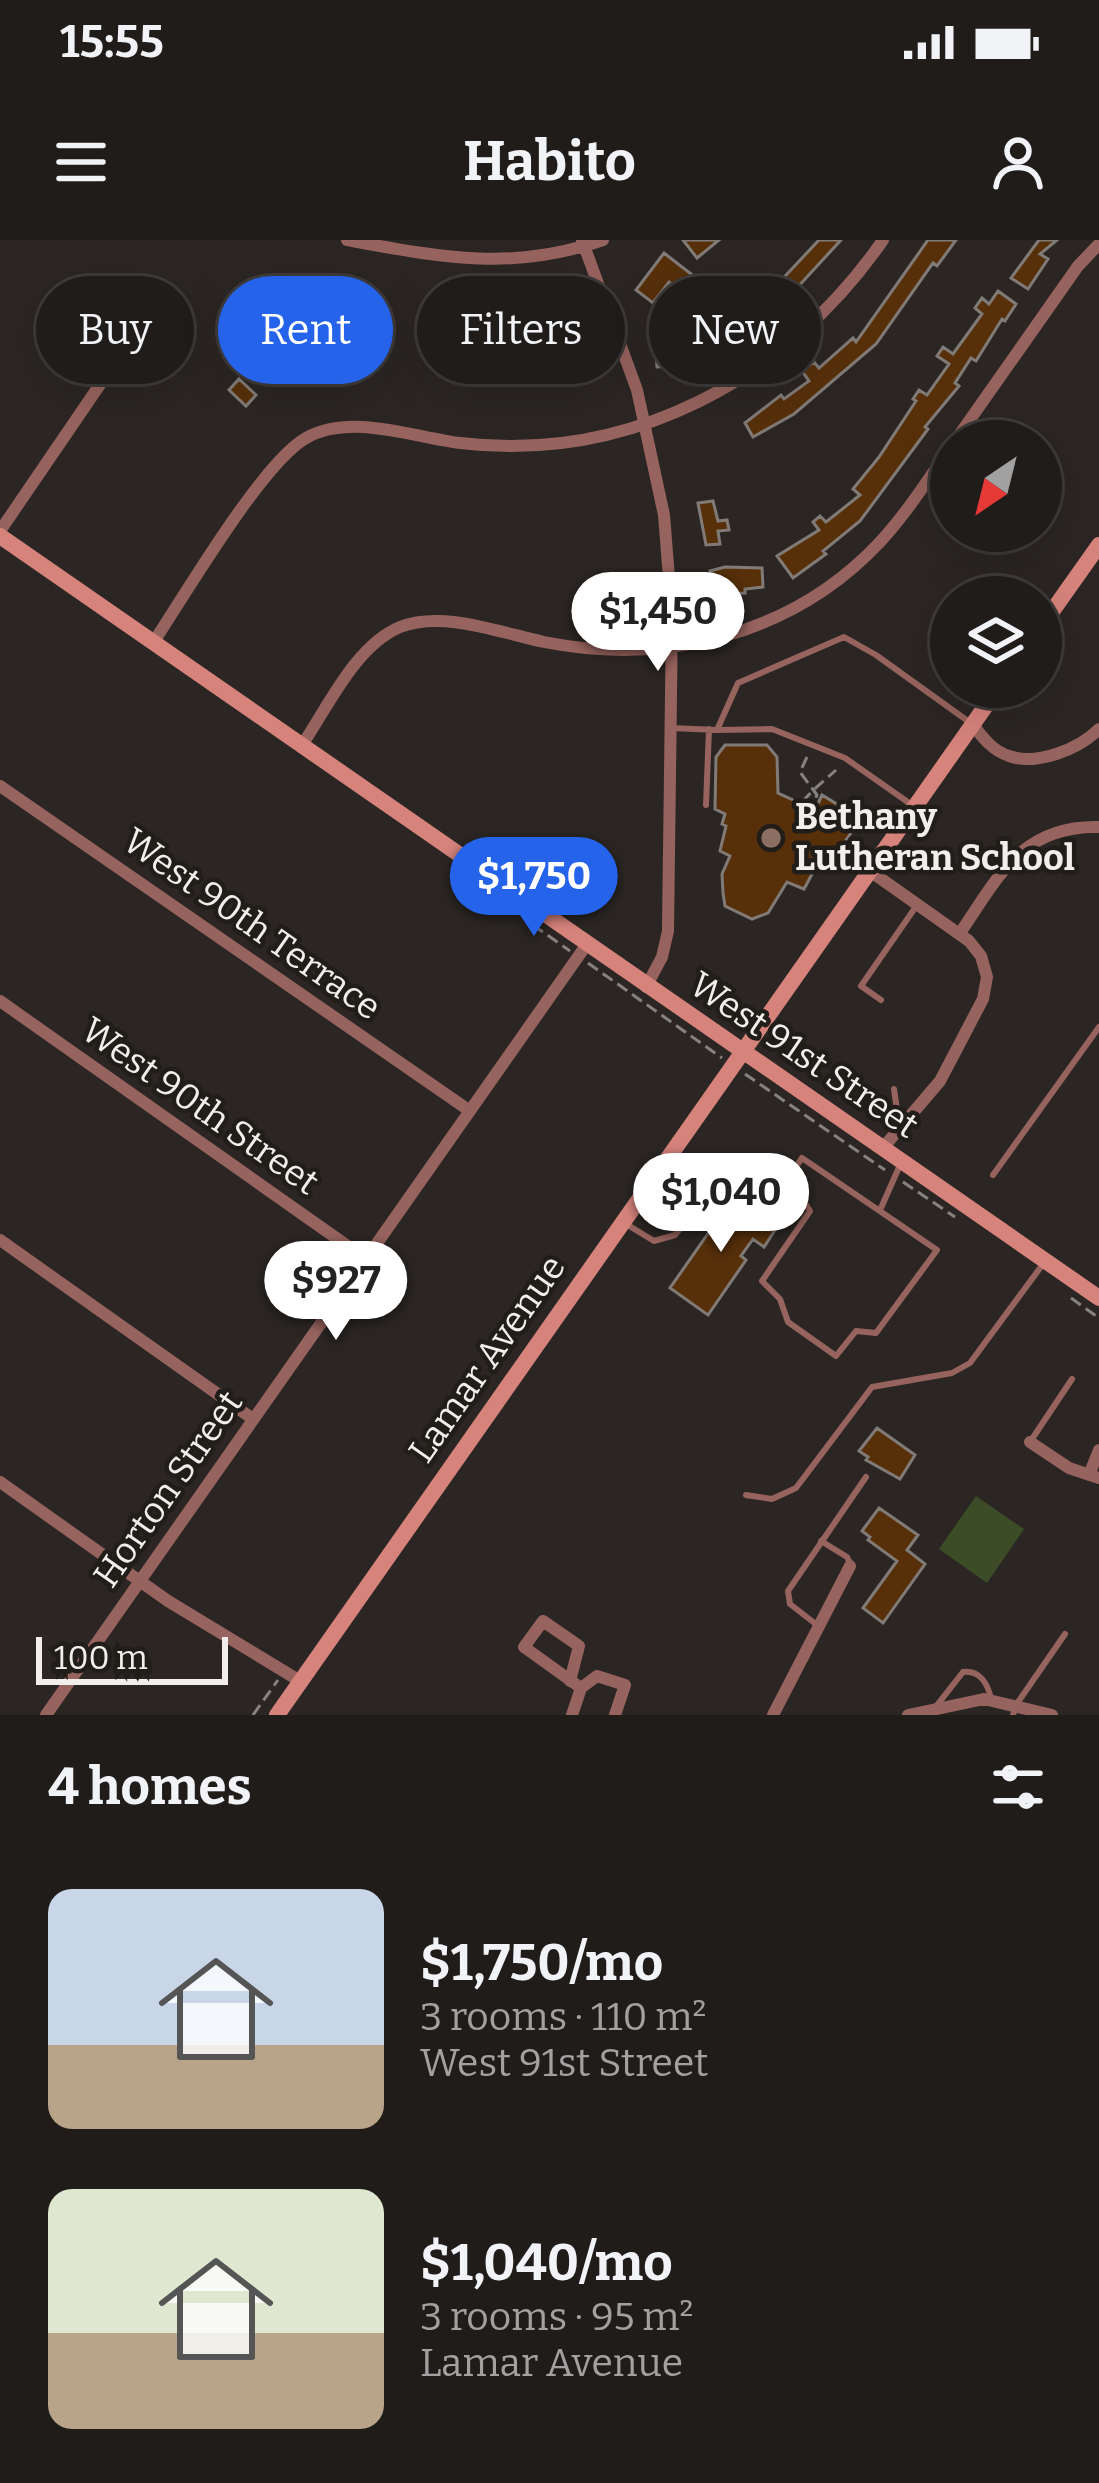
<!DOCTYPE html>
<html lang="en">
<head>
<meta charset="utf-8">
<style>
	:root { --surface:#201c1a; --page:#282523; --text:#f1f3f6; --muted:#a2a1a2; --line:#3d3a39; --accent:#2563eb }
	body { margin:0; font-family:Bitter,serif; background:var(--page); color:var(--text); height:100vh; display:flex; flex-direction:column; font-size:45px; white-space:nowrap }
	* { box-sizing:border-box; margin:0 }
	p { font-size:39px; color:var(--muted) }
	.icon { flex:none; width:66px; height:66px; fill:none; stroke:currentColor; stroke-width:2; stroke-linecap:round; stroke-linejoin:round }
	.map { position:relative; height:1475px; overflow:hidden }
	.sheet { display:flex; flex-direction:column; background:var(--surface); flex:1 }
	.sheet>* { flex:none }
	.banner { position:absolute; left:36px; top:36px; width:1029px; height:108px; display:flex; gap:24px }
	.needle { width:78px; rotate:215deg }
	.controls { position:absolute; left:930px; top:180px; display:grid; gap:24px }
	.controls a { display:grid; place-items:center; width:132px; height:132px; border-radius:50%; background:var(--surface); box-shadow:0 12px 48px #0002,0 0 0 3px var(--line); font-size:60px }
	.scale { position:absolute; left:36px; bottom:30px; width:192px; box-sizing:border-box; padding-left:12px; border:6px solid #f1eeec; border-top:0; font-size:33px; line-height:42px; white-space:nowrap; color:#f1eeec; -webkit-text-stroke:9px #211d19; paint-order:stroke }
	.price { position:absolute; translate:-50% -102px; padding:0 27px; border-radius:42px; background:#fff; color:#222; font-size:39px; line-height:78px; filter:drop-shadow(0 3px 6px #0008) }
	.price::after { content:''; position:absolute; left:50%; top:72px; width:36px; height:27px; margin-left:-18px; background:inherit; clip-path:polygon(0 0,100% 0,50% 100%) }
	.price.on { background:var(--accent); color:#fff }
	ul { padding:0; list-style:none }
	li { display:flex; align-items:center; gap:36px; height:300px; padding:0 48px }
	li span { display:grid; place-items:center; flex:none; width:336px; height:240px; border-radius:24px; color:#555 }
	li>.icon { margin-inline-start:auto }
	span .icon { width:144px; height:144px; fill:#fffc; stroke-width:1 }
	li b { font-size:51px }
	h2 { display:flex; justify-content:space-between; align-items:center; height:144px; padding:0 48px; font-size:51px }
	.pill { padding:0 42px; border-radius:54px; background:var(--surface); box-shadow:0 12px 48px #0002,0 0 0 3px var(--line); font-size:42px; line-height:108px }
	.pill.on { background:var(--accent); color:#fff }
	.status { display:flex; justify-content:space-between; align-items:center; height:84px; padding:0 60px; background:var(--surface); direction:ltr }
	.status svg { height:33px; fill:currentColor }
	header { display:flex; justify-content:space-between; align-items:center; height:156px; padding:0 48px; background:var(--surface); font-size:54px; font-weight:700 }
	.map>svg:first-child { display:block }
	.green { fill:#3b4c26 }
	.building { fill:#57300a; stroke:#817b77; stroke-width:3 }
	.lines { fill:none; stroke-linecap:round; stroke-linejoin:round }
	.path { stroke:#868280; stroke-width:3; stroke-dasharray:12 6; stroke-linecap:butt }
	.lane { stroke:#97635e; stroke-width:6 }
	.street { stroke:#97635e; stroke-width:12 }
	.secondary { stroke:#d6837c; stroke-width:16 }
	.education-dot { fill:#8d6e63; stroke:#211d19; stroke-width:4.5 }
	.labels { text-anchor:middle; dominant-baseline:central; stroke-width:9; stroke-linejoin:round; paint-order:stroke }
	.poi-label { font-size:36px; font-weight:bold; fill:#f1eeec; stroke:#211d19; text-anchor:start }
	.street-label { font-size:36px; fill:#f1eeec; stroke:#211d19 }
</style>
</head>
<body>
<div class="status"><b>15:55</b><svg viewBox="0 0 49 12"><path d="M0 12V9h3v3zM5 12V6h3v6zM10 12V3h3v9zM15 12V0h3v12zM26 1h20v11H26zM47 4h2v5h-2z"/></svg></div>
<header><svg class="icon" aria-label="menu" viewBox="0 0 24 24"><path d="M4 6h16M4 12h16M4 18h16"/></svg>Habito<svg class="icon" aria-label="person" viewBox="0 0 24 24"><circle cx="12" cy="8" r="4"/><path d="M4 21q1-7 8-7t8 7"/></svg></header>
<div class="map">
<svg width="1099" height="1475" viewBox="0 0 1099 1475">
	<rect width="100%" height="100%" fill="#2b2623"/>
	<path class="green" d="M 765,957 L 788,972 L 777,987 L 746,965 Z
		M 976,1256 L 1024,1289 L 987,1343 L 939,1309 Z"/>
	<path class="building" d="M 683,0 L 719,0 L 697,18 Z
		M 819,0 L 841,0 L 783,63 L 772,50 Z
		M 928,0 L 956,0 L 937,26 L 933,23 L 876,104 L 794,174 L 753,197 L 745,183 L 781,155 L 784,159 L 809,141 L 802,131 L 814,122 L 819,128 L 853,98 L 856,102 Z
		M 1039,0 L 1057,0 L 1040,14 L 1048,19 L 1028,49 L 1011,38 Z
		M 664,13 L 704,44 L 692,59 L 669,42 L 653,63 L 636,50 Z
		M 998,51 L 1016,64 L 1005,81 L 1002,79 L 976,121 L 971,118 L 955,143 L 959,146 L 925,187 L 928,189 L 860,281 L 823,311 L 826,314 L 793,338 L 777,316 L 819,290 L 813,282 L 820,276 L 826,282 L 860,255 L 853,249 L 879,217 L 916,161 L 913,159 L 919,150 L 927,155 L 949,124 L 937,116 L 943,107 L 953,114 L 982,74 L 975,68 L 982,58 L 989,64 Z
		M 746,69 L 758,85 L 727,110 L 714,95 Z
		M 709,101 L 710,124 L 657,127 L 656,110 L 665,110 L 665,103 Z
		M 239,139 L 256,155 L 246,166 L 229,150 Z
		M 713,261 L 718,281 L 727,280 L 729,290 L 718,291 L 720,304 L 706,305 L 698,263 Z
		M 725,327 L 762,328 L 763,347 L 745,349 L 745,353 L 705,355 L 705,339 L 710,339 L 710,331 Z
		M 725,505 L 767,505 L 777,517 L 778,553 L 815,570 L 822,555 L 861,579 L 828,625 L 819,621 L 804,649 L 787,642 L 768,673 L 752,679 L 725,666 L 723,653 L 722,634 L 730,616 L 720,611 L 726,586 L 722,584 L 725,574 L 715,569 L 716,517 Z
		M 723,958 L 730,964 L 735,958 L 777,987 L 764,1007 L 753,999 L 741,1016 L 746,1020 L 708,1075 L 670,1048 L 723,972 L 717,968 Z
		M 877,1188 L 915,1215 L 900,1239 L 866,1220 L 868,1217 L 859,1211 Z
		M 879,1268 L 918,1295 L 907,1310 L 925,1324 L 883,1383 L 863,1368 L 897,1321 L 868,1300 L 870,1297 L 862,1291 Z"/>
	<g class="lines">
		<path class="path" d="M 807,517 L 800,532 L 817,555 L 807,576 L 797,571 C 805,555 822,543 836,530
			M 533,685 L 570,711
			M 588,723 L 722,818
			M 745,834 L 885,930
			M 903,942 L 955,977
			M 1071,1058 L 1099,1078
			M 253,1475 L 278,1440"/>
		<path class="lane" d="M 671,488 L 717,490 L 738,443 L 844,397 L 876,415 L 972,484
			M 718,490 L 772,489 L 845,518 L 912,565
			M 706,565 L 709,489
			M 881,760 L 861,746 L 917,665
			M 894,849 L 897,870 L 907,877
			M 993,935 L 1099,787
			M 881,968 L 900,925
			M 626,984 L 654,1001 L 675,995 L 729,928 L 772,929 L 789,937 L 802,918 L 937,1010 L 876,1093 L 856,1091 L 836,1116 L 788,1082 L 780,1059 L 762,1041 L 810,971 L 789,937
			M 1030,1202 L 1072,1139
			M 746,1255 L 772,1259 L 796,1248 L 872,1147 L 952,1133 L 970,1123 L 1043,1024
			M 821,1301 L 847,1317 L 850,1323
			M 817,1385 L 790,1364 L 788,1351 L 866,1237
			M 934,1469 L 963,1432 C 980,1430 988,1444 991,1459
			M 1013,1475 L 1016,1465 L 1065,1394"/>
		<path class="street" d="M 347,0 C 439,17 512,32 603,0
			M 582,0 L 637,150 L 664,275 L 672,376 L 668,691 L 662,717 L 646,747
			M 955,201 L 1078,26 L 1099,4
			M 0,291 L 101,143
			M 153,403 C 185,355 262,223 306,198 C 350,173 413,197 460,203 C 631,223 787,139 883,0
			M 973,485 C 983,498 993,511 1009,516 C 1037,526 1079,509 1099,489
			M 302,505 C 328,467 355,406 400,387 C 443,370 501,393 544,402 C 666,426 793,395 880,302 C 907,273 928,239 951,207
			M 0,546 L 470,871
			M 870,631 L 969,701 L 981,716 L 987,737 L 983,759 L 940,841 L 882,909
			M 960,693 C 999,636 1022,585 1099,587
			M 0,761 L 366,1019
			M 0,1000 L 253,1179
			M 1030,1202 L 1069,1228 L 1099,1238
			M 1089,1235 L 1099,1210
			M 0,1242 L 168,1361 L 300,1441
			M 570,1441 L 579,1406 L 543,1381 L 524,1407 L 581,1448
			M 581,1448 L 597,1436 L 625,1445 L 615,1475
			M 46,1475 L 587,704
			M 572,1475 L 581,1448
			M 773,1475 L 850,1326
			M 908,1475 L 984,1459 L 1052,1475"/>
		<path class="secondary" d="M 0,296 L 1099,1058
			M 1041,387 L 1099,305
			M 277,1475 L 999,447"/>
	</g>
	<circle class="education-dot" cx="771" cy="598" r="12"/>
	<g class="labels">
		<g class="poi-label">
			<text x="795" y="577">Bethany<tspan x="795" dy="41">Lutheran School</tspan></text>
		</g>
		<g class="street-label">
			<text transform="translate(252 684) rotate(35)">West 90th Terrace</text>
			<text transform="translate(804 815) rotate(34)">West 91st Street</text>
			<text transform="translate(200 866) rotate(35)">West 90th Street</text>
			<text transform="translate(487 1119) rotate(-55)">Lamar Avenue</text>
			<text transform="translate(168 1249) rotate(-55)">Horton Street</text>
		</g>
	</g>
</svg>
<div class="controls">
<a><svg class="needle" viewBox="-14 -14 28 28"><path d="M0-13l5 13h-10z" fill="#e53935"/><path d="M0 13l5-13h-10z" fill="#a2a1a2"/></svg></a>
<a><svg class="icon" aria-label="layers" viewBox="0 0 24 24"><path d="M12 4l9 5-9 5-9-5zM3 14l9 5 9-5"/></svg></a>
</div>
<div class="scale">100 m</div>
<b class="price" style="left:658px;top:434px">$1,450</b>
<b class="price on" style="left:534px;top:699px">$1,750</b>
<b class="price" style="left:721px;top:1015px">$1,040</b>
<b class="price" style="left:336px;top:1103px">$927</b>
<div class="banner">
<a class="pill">Buy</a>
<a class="pill on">Rent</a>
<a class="pill">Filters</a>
<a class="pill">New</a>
</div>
</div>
<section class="sheet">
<h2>4 homes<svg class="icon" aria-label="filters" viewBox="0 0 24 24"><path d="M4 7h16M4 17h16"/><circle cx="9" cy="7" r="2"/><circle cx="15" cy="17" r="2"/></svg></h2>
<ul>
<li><span style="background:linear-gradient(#c9d6e8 65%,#b9a48a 0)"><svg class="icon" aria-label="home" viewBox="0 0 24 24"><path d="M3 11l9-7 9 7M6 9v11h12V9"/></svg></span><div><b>$1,750/mo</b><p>3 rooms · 110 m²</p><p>West 91st Street</p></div></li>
<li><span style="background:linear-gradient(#dfe7d0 60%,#b9a48a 0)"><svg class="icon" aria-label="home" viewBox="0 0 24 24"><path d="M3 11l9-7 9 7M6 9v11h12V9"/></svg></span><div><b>$1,040/mo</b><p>3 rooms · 95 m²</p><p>Lamar Avenue</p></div></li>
</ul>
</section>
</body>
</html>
